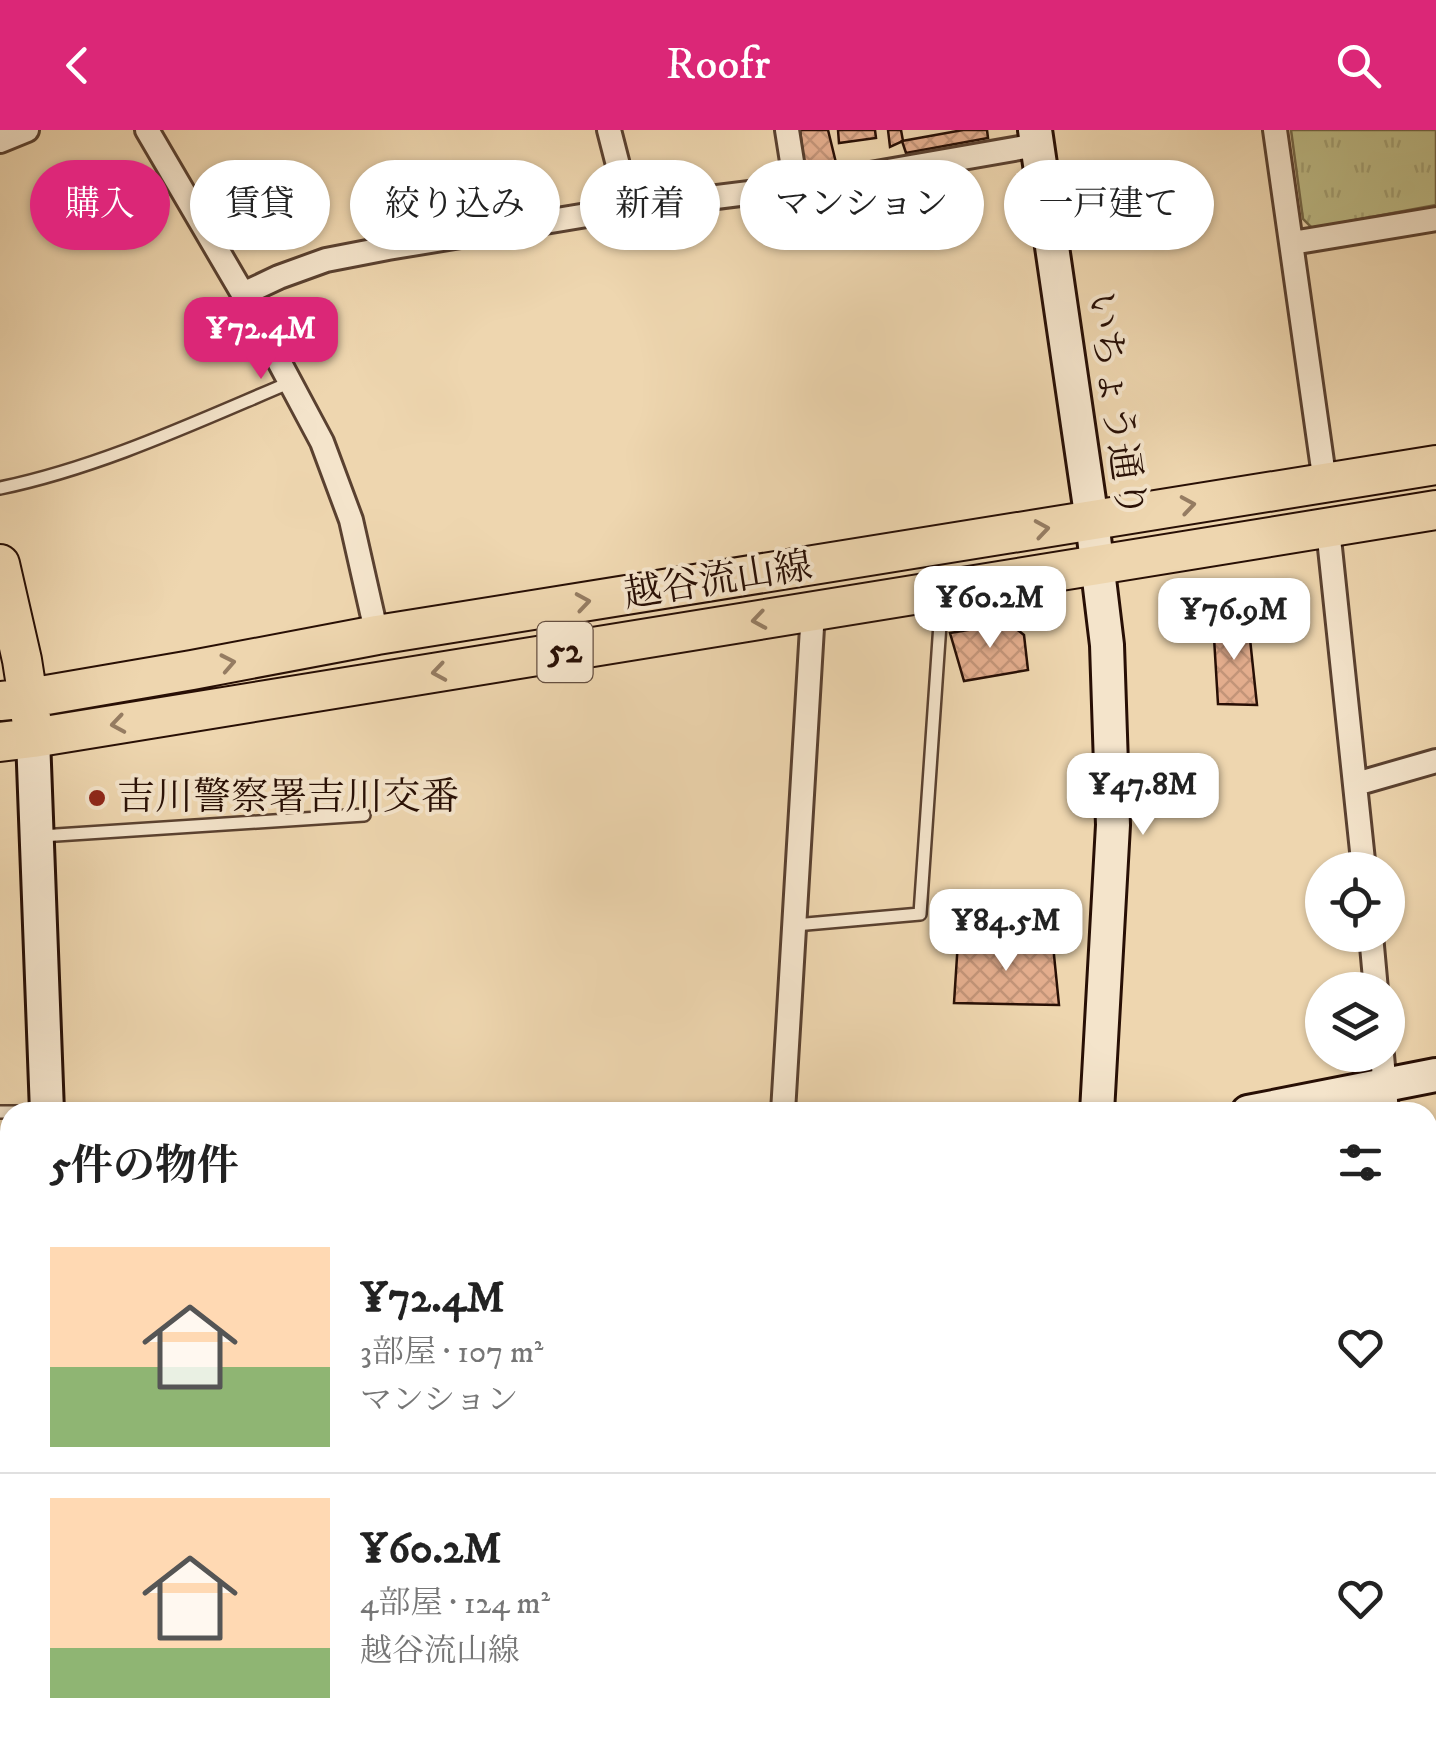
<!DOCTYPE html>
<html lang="ja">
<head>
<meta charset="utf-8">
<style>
	:root { --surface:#fff; --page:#f6f6f6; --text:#222; --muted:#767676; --line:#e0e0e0; --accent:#db2777 }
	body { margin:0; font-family:"IM FELL DW Pica","Noto Serif JP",serif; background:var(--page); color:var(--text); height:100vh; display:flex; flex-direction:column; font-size:38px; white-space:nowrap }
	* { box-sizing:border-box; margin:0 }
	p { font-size:32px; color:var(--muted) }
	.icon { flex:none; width:55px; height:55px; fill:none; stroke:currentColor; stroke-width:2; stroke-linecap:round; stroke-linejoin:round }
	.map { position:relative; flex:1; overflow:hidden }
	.sheet { position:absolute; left:0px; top:972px; width:1438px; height:642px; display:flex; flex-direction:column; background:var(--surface); border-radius:30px 30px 0 0; box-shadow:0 2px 8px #0004 }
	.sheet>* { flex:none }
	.banner { position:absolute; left:30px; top:30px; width:1378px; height:90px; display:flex; gap:20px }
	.controls { position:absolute; left:1305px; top:722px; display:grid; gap:20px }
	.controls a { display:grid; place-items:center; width:100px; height:100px; border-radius:50%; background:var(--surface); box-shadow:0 2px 8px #0004; font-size:50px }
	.price { position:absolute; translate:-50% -85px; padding:0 22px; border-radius:20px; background:#fff; color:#222; font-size:32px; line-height:65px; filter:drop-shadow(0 2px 5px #0008) }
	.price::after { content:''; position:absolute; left:50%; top:60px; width:30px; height:22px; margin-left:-15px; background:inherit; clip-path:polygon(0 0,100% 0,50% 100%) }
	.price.current { background:var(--accent); color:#fff }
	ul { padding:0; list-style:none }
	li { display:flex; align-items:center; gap:30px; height:250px; padding:0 50px }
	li+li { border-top:2px solid var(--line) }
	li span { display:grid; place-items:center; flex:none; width:280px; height:200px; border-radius:0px; color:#555 }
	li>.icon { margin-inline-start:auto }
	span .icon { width:120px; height:120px; fill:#fffc; stroke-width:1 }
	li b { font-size:42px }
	h2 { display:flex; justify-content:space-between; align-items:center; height:120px; padding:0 50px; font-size:42px }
	.pill { padding:0 35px; border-radius:45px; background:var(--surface); box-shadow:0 2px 8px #0004; font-size:35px; line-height:90px }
	.pill.current { background:var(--accent); color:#fff }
	header { display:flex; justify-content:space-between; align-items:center; height:130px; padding:0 50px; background:var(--accent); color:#fff; font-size:45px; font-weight:600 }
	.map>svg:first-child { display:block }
	.grass { fill:url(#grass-tufts); stroke:#736646; stroke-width:2.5 }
	.building { fill:url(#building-cross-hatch); stroke:#280f05; stroke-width:2.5 }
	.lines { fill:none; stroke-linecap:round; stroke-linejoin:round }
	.lane-casing { stroke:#5a4130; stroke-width:16 }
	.street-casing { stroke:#5a4130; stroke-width:28 }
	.secondary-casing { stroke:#280f05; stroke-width:38 }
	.primary-casing { stroke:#280f05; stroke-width:42 }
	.lane { stroke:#f4e4cb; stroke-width:11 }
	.street { stroke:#f4e4cb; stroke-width:22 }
	.secondary { stroke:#f4e4cb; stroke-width:32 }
	.primary { stroke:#eed6af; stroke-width:38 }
	.oneway { stroke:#957c62 }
	.poi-dot { fill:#8f2418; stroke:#f4e4cb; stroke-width:4 }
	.labels { text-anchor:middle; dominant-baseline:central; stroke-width:8; stroke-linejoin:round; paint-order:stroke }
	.shield { fill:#f4e4cb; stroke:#654f40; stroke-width:2.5 }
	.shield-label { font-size:35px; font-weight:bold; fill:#280f05 }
	.street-label { font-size:38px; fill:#280f05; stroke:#f4e4cb }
	.poi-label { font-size:38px; fill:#280f05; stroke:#f4e4cb; text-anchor:start }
</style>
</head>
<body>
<header><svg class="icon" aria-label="back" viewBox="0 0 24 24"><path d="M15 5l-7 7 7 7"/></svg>Roofr<svg class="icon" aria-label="search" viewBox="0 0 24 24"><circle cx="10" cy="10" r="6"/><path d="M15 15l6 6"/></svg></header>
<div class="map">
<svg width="1436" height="1613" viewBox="0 0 1436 1613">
	<defs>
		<pattern id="grass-tufts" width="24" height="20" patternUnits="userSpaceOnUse" patternTransform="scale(2.5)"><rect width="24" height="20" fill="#bebc87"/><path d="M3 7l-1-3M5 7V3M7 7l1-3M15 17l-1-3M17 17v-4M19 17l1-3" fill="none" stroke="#a3a073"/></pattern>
		<pattern id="building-cross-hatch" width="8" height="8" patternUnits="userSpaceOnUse" patternTransform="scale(2.5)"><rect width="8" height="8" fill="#e3ad8d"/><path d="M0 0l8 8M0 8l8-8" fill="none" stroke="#c39478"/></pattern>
	</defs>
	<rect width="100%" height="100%" fill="#eed6af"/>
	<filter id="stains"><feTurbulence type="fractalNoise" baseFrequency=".002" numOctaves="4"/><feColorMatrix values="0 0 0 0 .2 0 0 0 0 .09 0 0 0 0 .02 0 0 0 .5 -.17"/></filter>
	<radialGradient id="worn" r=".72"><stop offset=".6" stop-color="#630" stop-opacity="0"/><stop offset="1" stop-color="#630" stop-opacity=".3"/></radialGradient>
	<path class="grass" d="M 1291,0 L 1436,0 L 1436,75 L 1312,98 L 1303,89 Z"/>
	<path class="building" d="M 800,0 L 828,0 L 837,37 L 805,41 Z
		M 838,0 L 875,0 L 876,8 L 839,13 Z
		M 888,0 L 901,0 L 903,11 L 890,17 Z
		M 963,0 L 987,0 L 988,8 L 906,23 L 902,11 Z
		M 1248,490 L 1257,575 L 1218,574 L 1213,491 Z
		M 1009,493 L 1024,505 L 1028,540 L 964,551 L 950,503 Z
		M 958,811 L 1053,815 L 1059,875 L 954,873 Z"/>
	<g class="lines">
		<g class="lane-casing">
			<path id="lane" d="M 0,358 C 101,337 196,292 291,252
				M 41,706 L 364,685
				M 795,795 L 920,784 L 942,465
				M 0,982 L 43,982
				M 821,1613 L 823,1605"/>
		</g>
		<g class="street-casing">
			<path id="street" d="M 147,0 L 243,164 L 322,312 L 351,390 L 377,505
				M 609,0 L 629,78
				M 787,0 L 796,57
				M 1275,0 L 1325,353
				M 0,11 L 27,0
				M 1292,113 L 1436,89
				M 243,164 L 279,147 L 326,130 L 388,118 L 629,78 L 796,57 L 1037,15
				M 1328,399 L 1364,740
				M 1356,654 L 1436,631
				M 1371,805 L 1376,860
				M 1382,925 L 1387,982
				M 783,982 L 813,481
				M 1428,1193 L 1436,1192
				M 1428,1295 L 1436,1340
				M 1428,1438 L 1436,1436
				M 1275,1605 L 1277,1613
				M 301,1613 L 302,1605
				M 712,1613 L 714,1605"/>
		</g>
		<g class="secondary-casing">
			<path id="secondary" d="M 1035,0 L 1092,391 L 1107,515 L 1113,695 L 1097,982
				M 33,608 L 47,982
				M 1248,982 L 1436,945
				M 72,1605 L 72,1613
				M 1064,1613 L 1064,1605"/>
		</g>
		<g class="primary-casing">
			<path id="primary" d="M 0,434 L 22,530 L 32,594
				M 0,571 L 29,568 L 192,540 L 377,505 L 1436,335
				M 0,612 L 33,608 L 1436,380"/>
		</g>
		<use href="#lane" class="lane"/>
		<use href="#street" class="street"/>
		<use href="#secondary" class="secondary"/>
		<use href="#primary" class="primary"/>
	</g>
	<defs><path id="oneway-chevron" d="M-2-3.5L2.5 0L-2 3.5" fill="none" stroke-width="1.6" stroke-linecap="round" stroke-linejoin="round" transform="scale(2.5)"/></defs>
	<g class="oneway">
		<use href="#oneway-chevron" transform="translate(1188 375) rotate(-9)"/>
		<use href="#oneway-chevron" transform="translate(1042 399) rotate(-9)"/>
		<use href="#oneway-chevron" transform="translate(583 472) rotate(-9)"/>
		<use href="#oneway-chevron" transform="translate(759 490) rotate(171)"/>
		<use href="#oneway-chevron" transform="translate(228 533) rotate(-11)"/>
		<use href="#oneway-chevron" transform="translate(439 542) rotate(171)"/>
		<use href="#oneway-chevron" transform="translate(118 594) rotate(171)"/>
	</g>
	<circle class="poi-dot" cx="97" cy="668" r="10"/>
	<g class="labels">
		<rect class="shield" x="537.5" y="492" width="55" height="60" rx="8"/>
		<g class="shield-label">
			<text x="565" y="522">52</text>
		</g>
		<g class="street-label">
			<text transform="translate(1115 275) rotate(82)">いちょう通り</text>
			<text transform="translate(718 451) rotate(-9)">越谷流山線</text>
		</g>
		<g class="poi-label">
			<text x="117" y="668">吉川警察署吉川交番</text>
		</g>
	</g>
	<rect width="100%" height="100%" filter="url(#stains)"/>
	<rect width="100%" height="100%" fill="url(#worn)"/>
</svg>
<div class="controls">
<a><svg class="icon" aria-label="locate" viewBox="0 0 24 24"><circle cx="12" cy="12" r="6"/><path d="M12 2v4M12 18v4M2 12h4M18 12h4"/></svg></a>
<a><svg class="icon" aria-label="layers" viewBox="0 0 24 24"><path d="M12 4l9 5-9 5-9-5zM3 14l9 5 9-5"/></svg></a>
</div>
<b class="price current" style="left:261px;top:252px">¥72.4M</b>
<b class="price" style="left:990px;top:521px">¥60.2M</b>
<b class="price" style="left:1234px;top:533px">¥76.9M</b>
<b class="price" style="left:1143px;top:708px">¥47.8M</b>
<b class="price" style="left:1006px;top:844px">¥84.5M</b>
<div class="banner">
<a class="pill current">購入</a>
<a class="pill">賃貸</a>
<a class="pill">絞り込み</a>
<a class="pill">新着</a>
<a class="pill">マンション</a>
<a class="pill">一戸建て</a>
</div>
<section class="sheet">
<h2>5件の物件<svg class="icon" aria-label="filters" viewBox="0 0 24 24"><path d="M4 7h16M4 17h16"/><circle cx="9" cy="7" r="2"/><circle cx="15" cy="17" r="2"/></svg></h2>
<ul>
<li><span style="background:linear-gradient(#ffd9b3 60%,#8fb573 0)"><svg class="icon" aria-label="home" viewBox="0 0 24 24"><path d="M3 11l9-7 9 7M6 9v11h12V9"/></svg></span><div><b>¥72.4M</b><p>3部屋 · 107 m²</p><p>マンション</p></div><svg class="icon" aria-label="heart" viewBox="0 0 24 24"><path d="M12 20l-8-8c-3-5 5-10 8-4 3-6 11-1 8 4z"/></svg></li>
<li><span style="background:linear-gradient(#ffd9b3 75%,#8fb573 0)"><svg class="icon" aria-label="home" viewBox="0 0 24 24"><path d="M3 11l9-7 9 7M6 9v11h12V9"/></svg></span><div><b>¥60.2M</b><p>4部屋 · 124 m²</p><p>越谷流山線</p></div><svg class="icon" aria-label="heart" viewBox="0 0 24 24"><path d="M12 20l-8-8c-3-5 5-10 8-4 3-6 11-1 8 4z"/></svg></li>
</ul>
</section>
</div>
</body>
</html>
